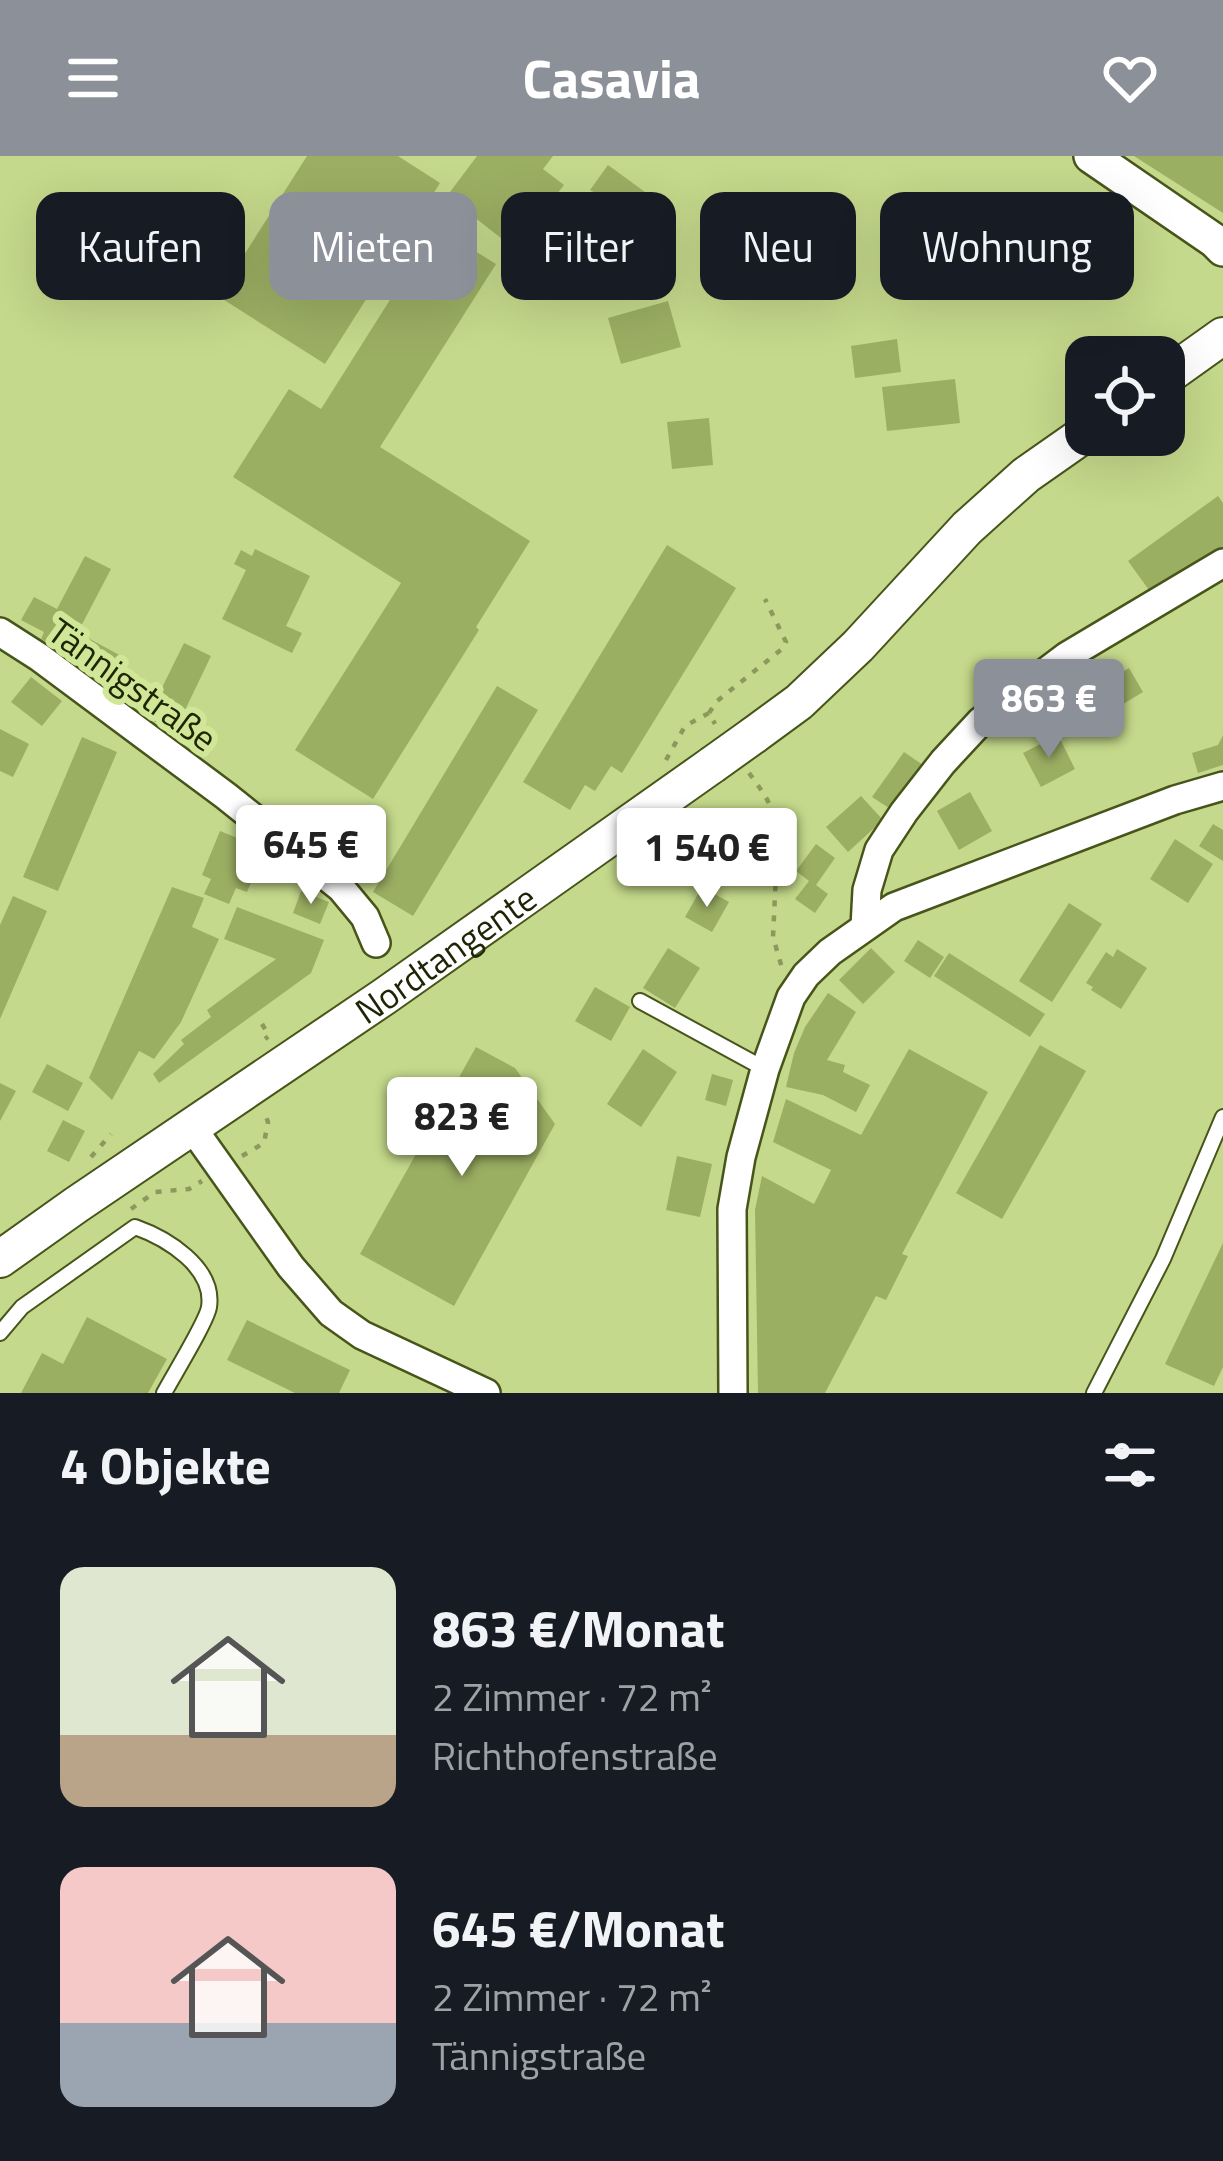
<!DOCTYPE html>
<html lang="de">
<head>
<meta charset="utf-8">
<style>
	:root { --surface:#171b24; --page:#20242c; --text:#f1f3f6; --muted:#9ea1a6; --accent:#8c9099 }
	body { margin:0; font-family:"Titillium Web",sans-serif; background:var(--page); color:var(--text); height:100vh; display:flex; flex-direction:column; font-size:45px; white-space:nowrap }
	* { box-sizing:border-box; margin:0 }
	p { font-size:39px; color:var(--muted) }
	.icon { flex:none; width:66px; height:66px; fill:none; stroke:currentColor; stroke-width:2; stroke-linecap:round; stroke-linejoin:round }
	.map { position:relative; height:1237px; overflow:hidden }
	.sheet { display:flex; flex-direction:column; background:var(--surface); flex:1 }
	.sheet>* { flex:none }
	.guide { position:absolute; left:36px; top:36px; width:1152px; height:108px; display:flex; gap:24px }
	.tools { position:absolute; left:1065px; top:180px; display:grid; gap:24px }
	.tools a { display:grid; place-items:center; width:120px; height:120px; border-radius:24px; background:var(--surface); box-shadow:0 12px 48px #0002; font-size:60px }
	.price { position:absolute; translate:-50% -102px; padding:0 27px; border-radius:12px; background:#fff; color:#222; font-size:39px; line-height:78px; filter:drop-shadow(0 3px 6px #0008) }
	.price::after { content:''; position:absolute; left:50%; top:72px; width:36px; height:27px; margin-left:-18px; background:inherit; clip-path:polygon(0 0,100% 0,50% 100%) }
	.price.on { background:var(--accent); color:#fff }
	ul { padding:0; list-style:none }
	li { display:flex; align-items:center; gap:36px; height:300px; padding:0 60px }
	li span { display:grid; place-items:center; flex:none; width:336px; height:240px; border-radius:24px; color:#555 }
	li>.icon { margin-inline-start:auto }
	span .icon { width:144px; height:144px; fill:#fffc; stroke-width:1 }
	li b { font-size:51px }
	h2 { display:flex; justify-content:space-between; align-items:center; height:144px; padding:0 60px; font-size:51px }
	.pill { padding:0 42px; border-radius:24px; background:var(--surface); box-shadow:0 12px 48px #0002; font-size:42px; line-height:108px }
	.pill.on { background:var(--accent); color:#fff }
	header { display:flex; justify-content:space-between; align-items:center; height:156px; padding:0 60px; background:var(--accent); color:#fff; font-size:54px; font-weight:700 }
	.map>svg:first-child { display:block }
	.building { fill:#9baf63 }
	.lines { fill:none; stroke-linecap:round; stroke-linejoin:round }
	.service-casing { stroke:#47541a; stroke-width:18 }
	.minor-casing { stroke:#47541a; stroke-width:32 }
	.tertiary-casing { stroke:#47541a; stroke-width:38 }
	.secondary-casing { stroke:#47541a; stroke-width:40 }
	.path { stroke:#8a9a5c; stroke-width:4.5; stroke-dasharray:6 9; stroke-linecap:butt }
	.service { stroke:#fff; stroke-width:14 }
	.minor { stroke:#fff; stroke-width:27 }
	.tertiary { stroke:#fff; stroke-width:33 }
	.secondary { stroke:#fff; stroke-width:36 }
	.secondary-bridge-casing { stroke:#47541a; stroke-width:40; stroke-linecap:butt }
	.secondary-bridge { stroke:#fff; stroke-width:36 }
	.labels { text-anchor:middle; dominant-baseline:central; stroke-width:12; stroke-linejoin:round; paint-order:stroke }
	.street-label { font-size:36px; fill:#1e2505; stroke:#d1e798 }
</style>
</head>
<body>
<header><svg class="icon" aria-label="menu" viewBox="0 0 24 24"><path d="M4 6h16M4 12h16M4 18h16"/></svg>Casavia<svg class="icon" aria-label="heart" viewBox="0 0 24 24"><path d="M12 20l-8-8c-3-5 5-10 8-4 3-6 11-1 8 4z"/></svg></header>
<div class="map">
<svg width="1223" height="1237" viewBox="0 0 1223 1237">
	<rect width="100%" height="100%" fill="#c4d98b"/>
	<path class="building" d="M 307,0 L 398,0 L 440,27 L 325,208 L 218,140 Z
		M 477,0 L 553,0 L 543,13 L 564,29 L 515,93 L 447,40 Z
		M 1134,0 L 1223,0 L 1223,57 Z
		M 608,9 L 660,47 L 643,70 L 609,46 L 592,69 L 579,60 L 595,37 L 590,34 Z
		M 436,71 L 496,108 L 380,291 L 530,385 L 476,471 L 479,474 L 373,643 L 295,594 L 401,427 L 233,321 L 289,233 L 321,253 Z
		M 668,145 L 681,191 L 621,208 L 608,162 Z
		M 897,183 L 901,216 L 855,222 L 851,190 Z
		M 955,223 L 960,267 L 887,275 L 882,231 Z
		M 709,262 L 713,309 L 672,313 L 667,266 Z
		M 1218,340 L 1223,347 L 1223,391 L 1154,441 L 1128,405 Z
		M 667,389 L 736,432 L 622,617 L 611,610 L 595,635 L 585,629 L 570,654 L 523,626 Z
		M 255,393 L 310,420 L 286,470 L 302,477 L 292,497 L 222,463 L 246,414 L 234,408 L 241,394 L 252,400 Z
		M 85,400 L 111,413 L 67,497 L 41,483 L 44,476 L 21,464 L 34,441 L 57,453 Z
		M 90,483 L 123,501 L 108,528 L 75,511 Z
		M 184,487 L 211,500 L 175,575 L 147,562 Z
		M 1129,512 L 1143,536 L 1110,556 L 1096,532 Z
		M 31,521 L 62,545 L 42,570 L 11,546 Z
		M 497,530 L 538,554 L 413,760 L 373,736 Z
		M 0,573 L 29,588 L 13,621 L 0,615 Z
		M 1058,579 L 1075,613 L 1041,631 L 1023,597 Z
		M 1223,579 L 1223,609 L 1198,617 L 1192,597 L 1218,589 Z
		M 82,581 L 117,596 L 58,735 L 23,721 Z
		M 904,596 L 923,609 L 892,654 L 872,641 Z
		M 970,636 L 992,675 L 959,694 L 937,655 Z
		M 861,640 L 883,664 L 848,696 L 826,671 Z
		M 1213,668 L 1223,674 L 1223,705 L 1199,690 Z
		M 220,675 L 265,693 L 247,736 L 236,732 L 229,748 L 204,738 L 211,723 L 202,719 Z
		M 1175,683 L 1213,708 L 1188,747 L 1150,723 Z
		M 816,688 L 835,702 L 816,729 L 828,738 L 815,757 L 795,743 L 809,725 L 796,715 Z
		M 172,731 L 204,742 L 192,771 L 219,783 L 181,866 L 154,903 L 139,895 L 112,944 L 89,922 Z
		M 702,731 L 729,746 L 712,776 L 685,761 Z
		M 301,735 L 329,746 L 320,768 L 293,757 Z
		M 13,740 L 47,755 L 0,863 L 0,769 Z
		M 1069,747 L 1102,768 L 1052,846 L 1019,825 Z
		M 237,751 L 324,784 L 311,817 L 159,927 L 153,918 L 184,888 L 181,884 L 211,861 L 207,854 L 276,803 L 224,783 Z
		M 918,784 L 944,801 L 930,822 L 904,805 Z
		M 668,792 L 700,812 L 675,852 L 643,832 Z
		M 871,792 L 895,816 L 863,848 L 839,824 Z
		M 1117,793 L 1147,812 L 1121,853 L 1091,834 L 1093,831 L 1086,827 L 1106,796 L 1113,801 Z
		M 949,797 L 1045,858 L 1030,881 L 934,820 Z
		M 595,831 L 630,851 L 611,885 L 575,865 Z
		M 828,837 L 856,856 L 827,904 L 845,909 L 843,916 L 870,929 L 856,956 L 823,939 L 786,931 L 794,897 L 805,871 Z
		M 1040,889 L 1086,915 L 1002,1063 L 956,1037 Z
		M 476,891 L 515,912 L 555,968 L 454,1150 L 360,1098 Z
		M 643,893 L 677,916 L 641,971 L 607,948 Z
		M 909,893 L 988,936 L 902,1098 L 908,1100 L 886,1144 L 876,1140 L 825,1237 L 758,1237 L 755,1054 L 762,1020 L 814,1048 L 831,1014 L 773,986 L 786,943 L 861,979 Z
		M 47,908 L 83,927 L 68,955 L 32,936 Z
		M 712,918 L 733,924 L 726,950 L 705,944 Z
		M 0,927 L 16,935 L 0,965 Z
		M 63,964 L 85,975 L 69,1006 L 47,995 Z
		M 677,1000 L 712,1008 L 700,1061 L 666,1054 Z
		M 1223,1087 L 1223,1211 L 1214,1230 L 1165,1208 Z
		M 87,1161 L 167,1203 L 148,1237 L 21,1237 L 42,1197 L 63,1208 Z
		M 247,1164 L 350,1214 L 339,1237 L 295,1237 L 227,1204 Z"/>
	<g class="lines">
		<g class="service-casing">
			<path id="service" d="M 640,845 L 765,913
				M 0,1177 L 22,1151 L 135,1071 C 166,1082 215,1111 209,1151 C 207,1165 173,1220 164,1237
				M 1094,1237 L 1163,1103 L 1223,961"/>
		</g>
		<g class="minor-casing">
			<path id="minor" d="M 0,476 L 39,501 L 226,640 L 341,732 L 365,761 L 376,787
				M 865,771 L 867,734 L 879,694 L 904,656 L 943,606 L 981,565 L 1067,500 L 1223,407
				M 191,970 L 291,1111 L 331,1157 L 362,1179 L 486,1237
				M 733,1237 L 732,1053 L 741,1001 L 765,913 L 791,841 L 806,819 L 830,796 L 894,751 L 1175,644 L 1223,630"/>
		</g>
		<g class="tertiary-casing">
			<path id="tertiary" d="M 1091,0 L 1215,85 L 1223,93"/>
		</g>
		<g class="secondary-casing">
			<g id="secondary">
				<path d="M 1164,222 L 1223,180"/>
				<path d="M 754,579 L 799,546 L 858,490 L 967,372 L 1026,319 L 1086,277"/>
				<path id="s1" d="M 0,1103 L 76,1049 L 385,840 L 712,609"/>
			</g>
		</g>
		<path class="path" d="M 709,557 L 717,545 L 782,493 L 786,486 L 765,443
			M 666,604 L 685,570 L 709,557 L 715,568
			M 749,617 C 763,636 775,652 778,676 L 773,781 L 782,812
			M 262,868 L 269,880 L 265,883
			M 242,1000 L 264,987 L 268,966 L 265,958
			M 91,1001 L 111,978
			M 131,1053 L 155,1036 L 189,1033 L 202,1025"/>
		<use href="#service" class="service"/>
		<use href="#minor" class="minor"/>
		<use href="#tertiary" class="tertiary"/>
		<use href="#secondary" class="secondary"/>
		<g class="secondary-bridge-casing">
			<path id="secondary-bridge" d="M 712,609 L 754,579"/>
		</g>
		<use href="#secondary-bridge" class="secondary-bridge"/>
	</g>
	<g class="labels">
		<g class="street-label">
			<text transform="translate(133 528) rotate(36)">Tännigstraße</text>
			<text stroke="none"><textPath href="#s1" startOffset="540">Nordtangente</textPath></text>
		</g>
	</g>
</svg>
<div class="tools">
<a><svg class="icon" aria-label="locate" viewBox="0 0 24 24"><circle cx="12" cy="12" r="6"/><path d="M12 2v4M12 18v4M2 12h4M18 12h4"/></svg></a>
</div>
<b class="price on" style="left:1049px;top:605px">863 €</b>
<b class="price" style="left:311px;top:751px">645 €</b>
<b class="price" style="left:707px;top:754px">1 540 €</b>
<b class="price" style="left:462px;top:1023px">823 €</b>
<div class="guide">
<a class="pill">Kaufen</a>
<a class="pill on">Mieten</a>
<a class="pill">Filter</a>
<a class="pill">Neu</a>
<a class="pill">Wohnung</a>
</div>
</div>
<section class="sheet">
<h2>4 Objekte<svg class="icon" aria-label="filters" viewBox="0 0 24 24"><path d="M4 7h16M4 17h16"/><circle cx="9" cy="7" r="2"/><circle cx="15" cy="17" r="2"/></svg></h2>
<ul>
<li><span style="background:linear-gradient(#dfe7d0 70%,#b9a48a 0)"><svg class="icon" aria-label="home" viewBox="0 0 24 24"><path d="M3 11l9-7 9 7M6 9v11h12V9"/></svg></span><div><b>863 €/Monat</b><p>2 Zimmer · 72 m²</p><p>Richthofenstraße</p></div></li>
<li><span style="background:linear-gradient(#f6c9c9 65%,#9aa5b1 0)"><svg class="icon" aria-label="home" viewBox="0 0 24 24"><path d="M3 11l9-7 9 7M6 9v11h12V9"/></svg></span><div><b>645 €/Monat</b><p>2 Zimmer · 72 m²</p><p>Tännigstraße</p></div></li>
</ul>
</section>
</body>
</html>
